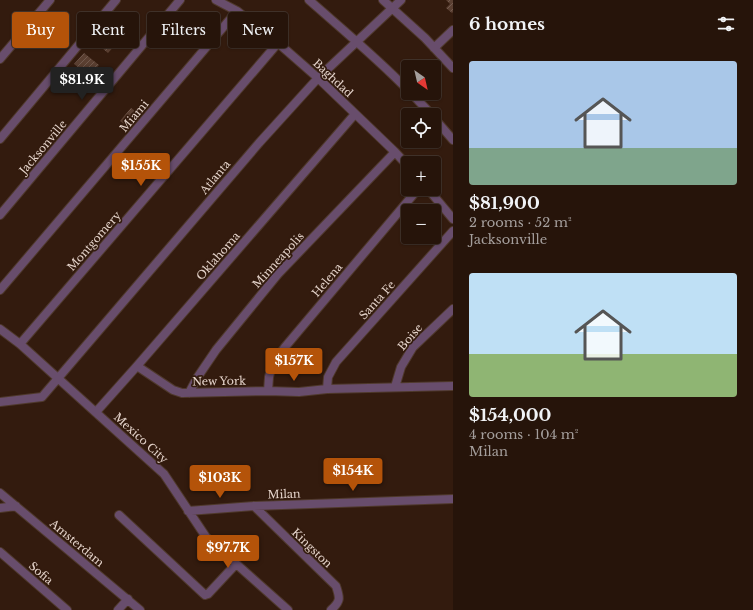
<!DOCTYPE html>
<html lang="en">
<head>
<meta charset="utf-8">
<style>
	:root { --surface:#26140a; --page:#2e1d13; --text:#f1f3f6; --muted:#a49e9c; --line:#42332b; --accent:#b45309 }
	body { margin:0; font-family:"Libre Baskerville",serif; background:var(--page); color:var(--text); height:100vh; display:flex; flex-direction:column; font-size:15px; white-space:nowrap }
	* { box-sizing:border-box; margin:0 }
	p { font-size:13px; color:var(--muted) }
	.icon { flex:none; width:22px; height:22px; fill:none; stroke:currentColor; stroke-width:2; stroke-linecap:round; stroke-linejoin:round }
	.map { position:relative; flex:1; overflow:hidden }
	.drawer { display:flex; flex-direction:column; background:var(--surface); width:300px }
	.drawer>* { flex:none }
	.guide { position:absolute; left:12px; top:12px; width:380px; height:36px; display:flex; gap:8px }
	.needle { width:26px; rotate:146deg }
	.buttons { position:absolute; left:401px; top:60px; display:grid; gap:8px }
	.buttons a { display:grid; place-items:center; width:40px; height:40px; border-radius:4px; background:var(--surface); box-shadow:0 1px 3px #0004,0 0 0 1px var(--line); font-size:20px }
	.price { position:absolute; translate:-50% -34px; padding:0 9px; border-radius:4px; background:var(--accent); color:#fff; font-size:13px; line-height:26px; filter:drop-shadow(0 1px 2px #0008) }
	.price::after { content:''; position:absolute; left:50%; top:24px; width:12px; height:9px; margin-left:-6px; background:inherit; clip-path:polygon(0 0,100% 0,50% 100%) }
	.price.active { background:#222; color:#fff }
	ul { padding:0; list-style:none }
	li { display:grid; align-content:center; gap:8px; height:212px; padding:0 16px }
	li span { display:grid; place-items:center; height:124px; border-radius:4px; color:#555 }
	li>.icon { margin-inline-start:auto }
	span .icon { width:72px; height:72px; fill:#fffc; stroke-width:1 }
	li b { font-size:17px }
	h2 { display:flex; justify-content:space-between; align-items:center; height:48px; padding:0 16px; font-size:17px }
	.pill { padding:0 14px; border-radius:4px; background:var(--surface); box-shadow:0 1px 3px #0004,0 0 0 1px var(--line); font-size:14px; line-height:36px }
	.pill.active { background:var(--accent); color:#fff }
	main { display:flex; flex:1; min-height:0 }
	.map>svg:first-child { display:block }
	.building { fill:url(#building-hatch) }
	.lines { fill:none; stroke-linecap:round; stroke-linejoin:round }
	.minor-casing { stroke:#4f392c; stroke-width:10 }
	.minor { stroke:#684d6c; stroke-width:8 }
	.labels { text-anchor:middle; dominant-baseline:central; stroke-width:3.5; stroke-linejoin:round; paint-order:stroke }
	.street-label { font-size:11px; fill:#e5d4cb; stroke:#331b0e }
</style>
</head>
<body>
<main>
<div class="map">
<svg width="453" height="610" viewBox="0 0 453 610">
	<defs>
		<pattern id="building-hatch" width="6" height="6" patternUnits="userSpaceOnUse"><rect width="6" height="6" fill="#5a3f31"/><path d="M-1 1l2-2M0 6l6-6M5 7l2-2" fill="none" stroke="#725a4e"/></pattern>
	</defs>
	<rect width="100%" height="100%" fill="#331b0e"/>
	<path class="building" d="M 446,0 L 453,0 L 453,12 L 452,13 L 446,8 L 450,4 Z
		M 107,30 L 119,41 L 108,53 L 96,43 Z
		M 84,53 L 99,65 L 89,76 L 74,64 Z
		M 131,108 L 142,116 L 131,129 L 120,121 Z"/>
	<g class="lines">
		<g class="minor-casing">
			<path id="minor" d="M 216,0 L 237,11 L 278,43 L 318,78 L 395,152 L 408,166
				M 309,0 C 342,29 377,58 408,90
				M 383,0 L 425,38 L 453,68
				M 434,48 L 453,30
				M 0,59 L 50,0
				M 411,93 L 432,115
				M 434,118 L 453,140
				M 0,139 L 116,0
				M 428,189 L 453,219
				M 0,215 L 180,0
				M 0,290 L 237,11
				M 0,329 L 20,344 L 164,474 L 206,537 L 288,610
				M 20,344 L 278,43
				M 137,366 L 173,390 L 182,393 L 268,391 L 299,392 L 327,389 L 453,386
				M 395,387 L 401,367 L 413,347 L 453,309
				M 327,389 L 328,377 L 336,362 L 453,231
				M 268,391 L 269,377 L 272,365 L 285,347 L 418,189
				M 189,393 L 197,378 L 216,350 L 278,274 L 395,152
				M 0,402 L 42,397 L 259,143 L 318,78 L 401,0
				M 96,412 L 137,366 L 355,114
				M 0,493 L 140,610
				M 254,506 L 336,586 C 340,598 341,601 331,610
				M 0,508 L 16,506
				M 188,511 L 254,506 L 453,499
				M 119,515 L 204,594 L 205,595 L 208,594 L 236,564
				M 0,552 L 67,610
				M 118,610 L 128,599"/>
		</g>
		<use href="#minor" class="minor"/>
	</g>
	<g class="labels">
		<g class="street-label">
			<text transform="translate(333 78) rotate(43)">Baghdad</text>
			<text transform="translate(134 116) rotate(-50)">Miami</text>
			<text transform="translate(43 147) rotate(-50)">Jacksonville</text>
			<text transform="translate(215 177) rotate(-50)">Atlanta</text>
			<text transform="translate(94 241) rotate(-49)">Montgomery</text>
			<text transform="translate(218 256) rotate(-49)">Oklahoma</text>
			<text transform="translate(278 260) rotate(-48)">Minneapolis</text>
			<text transform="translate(327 280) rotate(-50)">Helena</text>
			<text transform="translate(377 300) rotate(-48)">Santa Fe</text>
			<text transform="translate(410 337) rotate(-49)">Boise</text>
			<text transform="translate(219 381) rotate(-1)">New York</text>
			<text transform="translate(141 438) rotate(42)">Mexico City</text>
			<text transform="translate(284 494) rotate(-2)">Milan</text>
			<text transform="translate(77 543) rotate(40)">Amsterdam</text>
			<text transform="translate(312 548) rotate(44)">Kingston</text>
			<text transform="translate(41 573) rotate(41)">Sofia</text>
		</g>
	</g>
</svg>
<div class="buttons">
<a><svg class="needle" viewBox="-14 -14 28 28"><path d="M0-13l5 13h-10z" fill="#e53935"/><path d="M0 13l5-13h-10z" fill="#a49e9c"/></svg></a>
<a><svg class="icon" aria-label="locate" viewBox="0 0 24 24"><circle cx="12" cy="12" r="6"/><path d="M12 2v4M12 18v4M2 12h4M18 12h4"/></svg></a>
<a>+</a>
<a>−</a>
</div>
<b class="price active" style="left:82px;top:101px">$81.9K</b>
<b class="price" style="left:141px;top:187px">$155K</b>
<b class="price" style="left:294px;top:382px">$157K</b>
<b class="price" style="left:353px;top:492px">$154K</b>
<b class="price" style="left:220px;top:499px">$103K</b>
<b class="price" style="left:228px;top:569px">$97.7K</b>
<div class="guide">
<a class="pill active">Buy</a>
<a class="pill">Rent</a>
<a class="pill">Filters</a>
<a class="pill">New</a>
</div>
</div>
<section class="drawer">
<h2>6 homes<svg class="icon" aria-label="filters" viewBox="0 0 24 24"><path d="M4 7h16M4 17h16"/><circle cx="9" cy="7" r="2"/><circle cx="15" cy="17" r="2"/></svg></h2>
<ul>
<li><span style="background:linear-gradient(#a9c7e8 70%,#7fa58c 0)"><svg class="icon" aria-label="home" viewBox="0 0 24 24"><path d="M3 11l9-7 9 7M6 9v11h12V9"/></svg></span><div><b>$81,900</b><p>2 rooms · 52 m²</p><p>Jacksonville</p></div></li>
<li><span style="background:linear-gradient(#bfe0f5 65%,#8fb573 0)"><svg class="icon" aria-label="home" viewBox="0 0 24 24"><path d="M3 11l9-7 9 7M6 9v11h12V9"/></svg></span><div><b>$154,000</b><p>4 rooms · 104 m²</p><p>Milan</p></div></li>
</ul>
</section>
</main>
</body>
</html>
